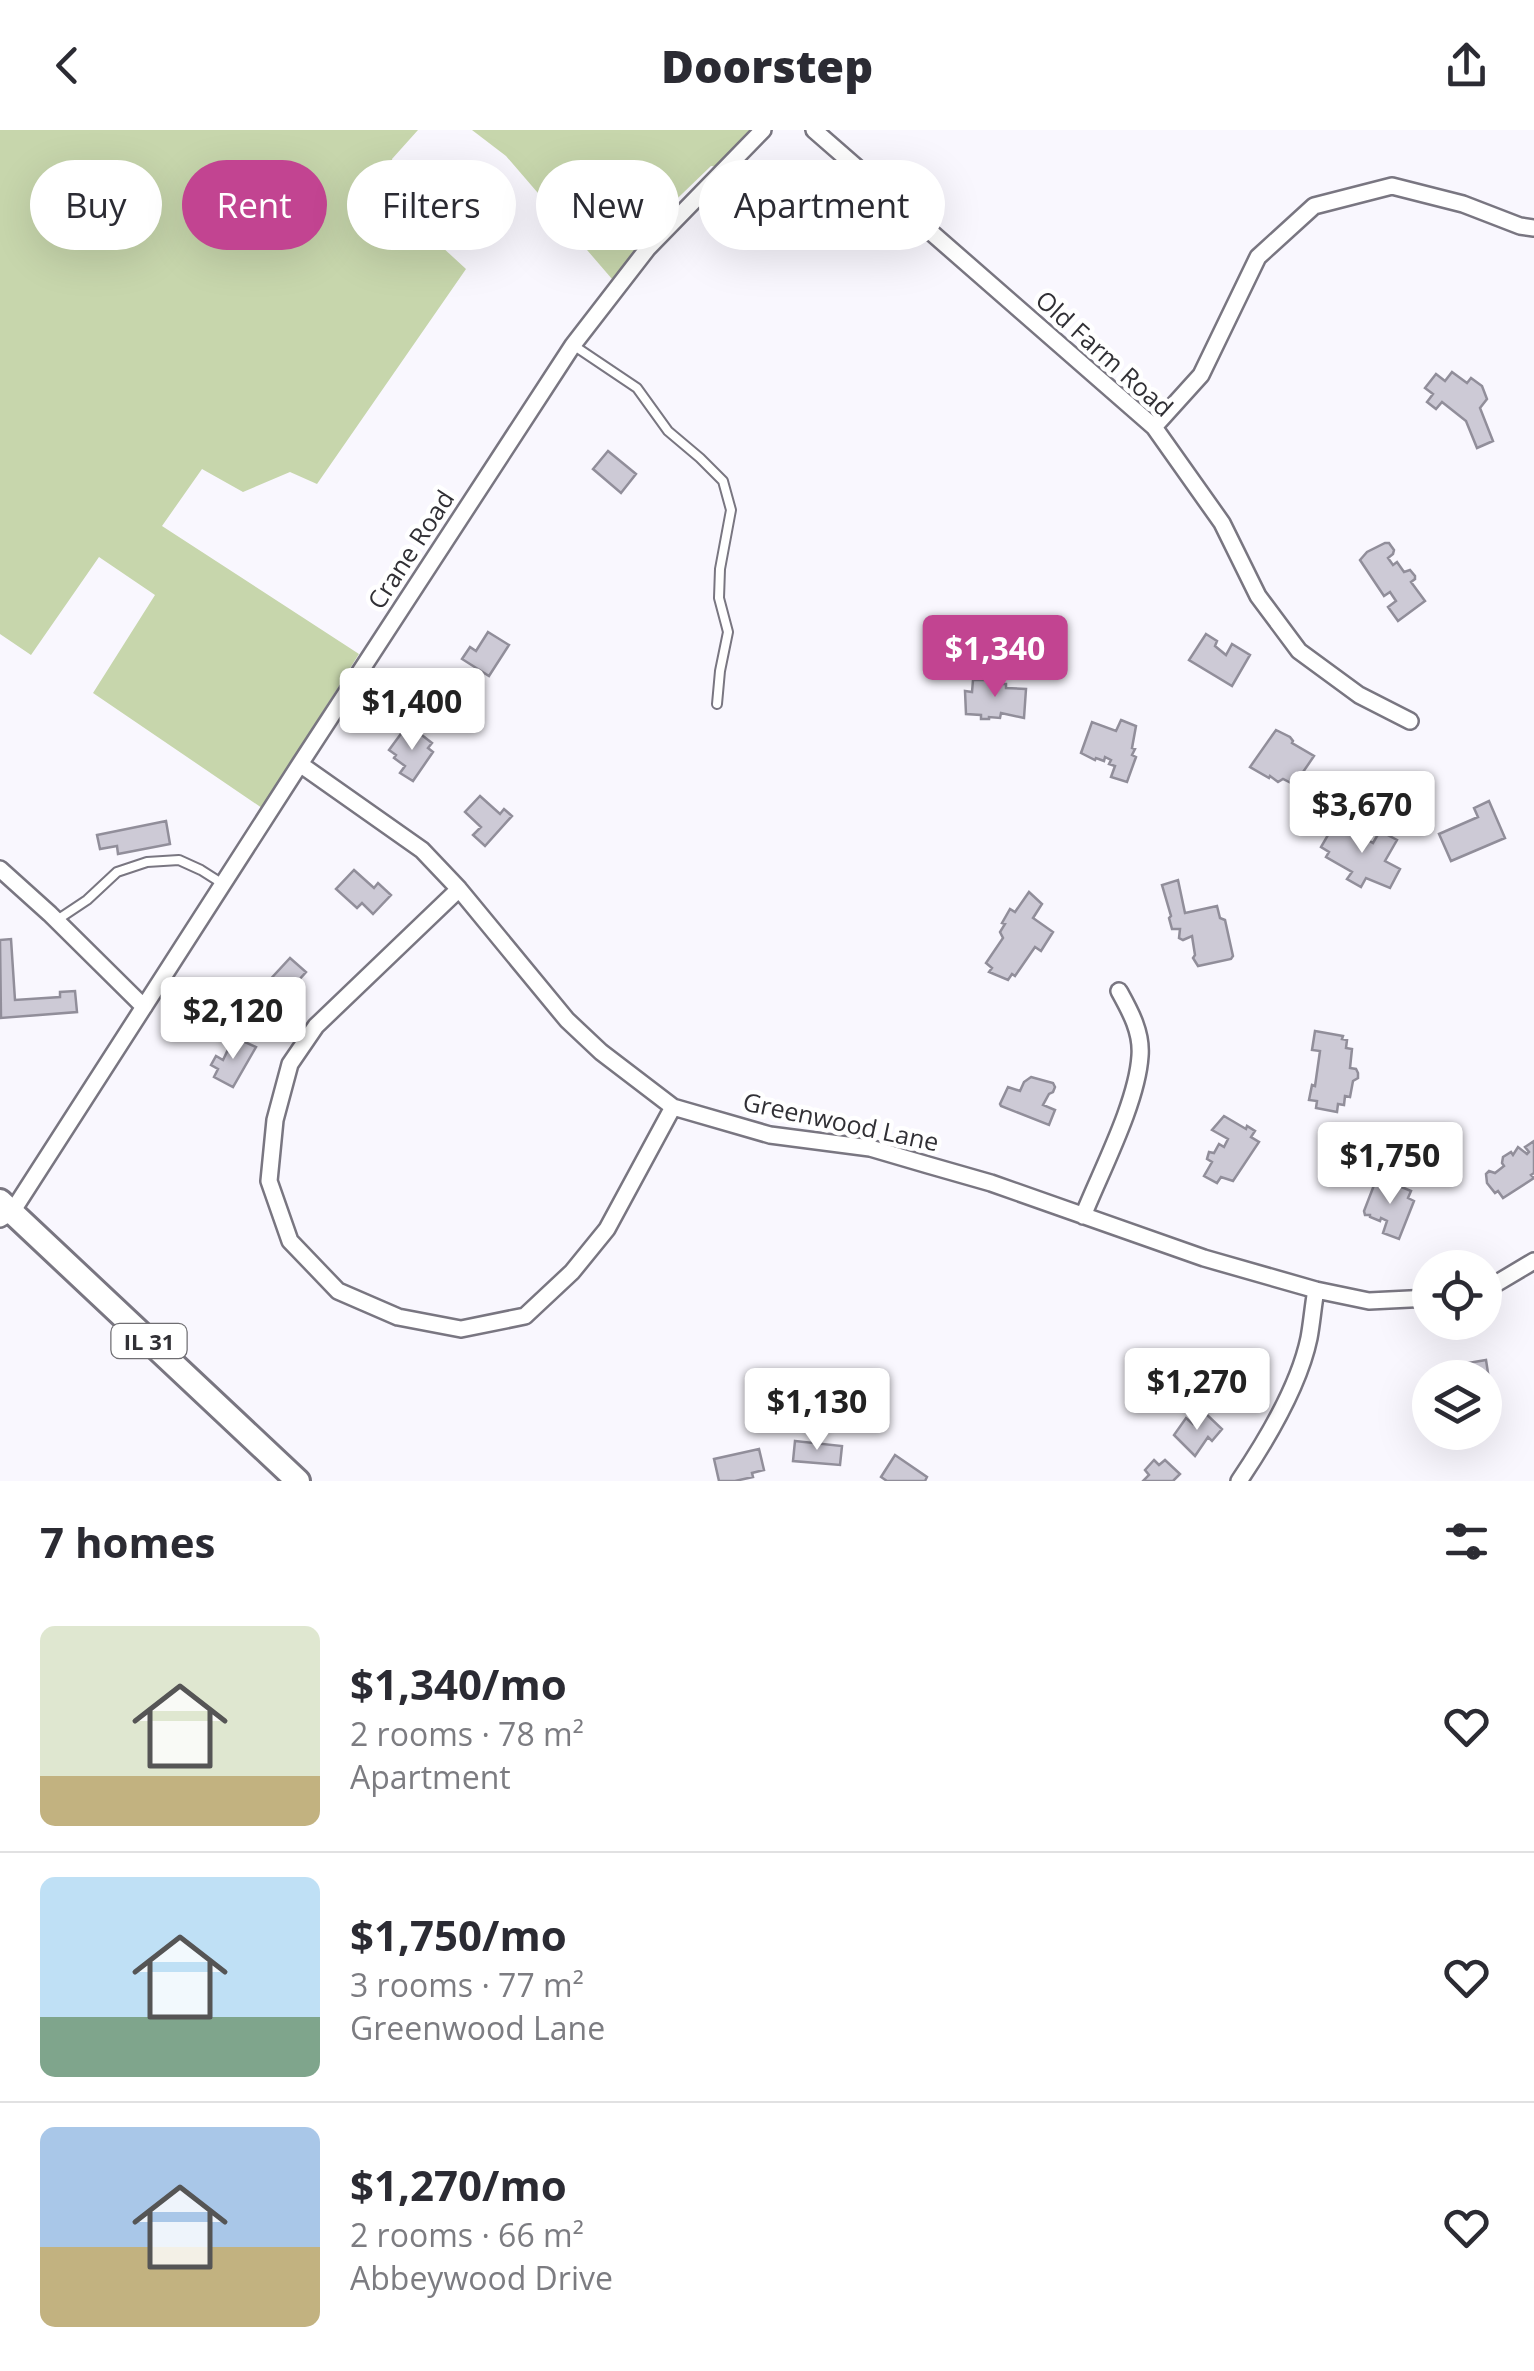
<!DOCTYPE html>
<html lang="en">
<head>
<meta charset="utf-8">
<style>
	:root { --surface:#fff; --page:#f7f7f7; --text:#2b2b33; --muted:#7c7c81; --line:#e1e1e2; --accent:#c24491 }
	body { margin:0; font-family:"Open Sans",sans-serif; background:var(--page); color:var(--text); height:100vh; display:flex; flex-direction:column; font-size:38px; white-space:nowrap }
	* { box-sizing:border-box; margin:0 }
	p { font-size:32px; color:var(--muted) }
	.icon { flex:none; width:55px; height:55px; fill:none; stroke:currentColor; stroke-width:2; stroke-linecap:round; stroke-linejoin:round }
	.map { position:relative; height:1351px; overflow:hidden }
	.drawer { display:flex; flex-direction:column; background:var(--surface); flex:1 }
	.drawer>* { flex:none }
	.banner { position:absolute; left:30px; top:30px; width:1000px; height:90px; display:flex; gap:20px }
	.tools { position:absolute; left:1412px; top:1120px; display:grid; gap:20px }
	.tools a { display:grid; place-items:center; width:90px; height:90px; border-radius:50%; background:var(--surface); box-shadow:0 10px 40px #0002; font-size:50px }
	.price { position:absolute; translate:-50% -85px; padding:0 22px; border-radius:10px; background:#fff; color:#222; font-size:32px; line-height:65px; filter:drop-shadow(0 2px 5px #0008) }
	.price::after { content:''; position:absolute; left:50%; top:60px; width:30px; height:22px; margin-left:-15px; background:inherit; clip-path:polygon(0 0,100% 0,50% 100%) }
	.price.current { background:var(--accent); color:#fff }
	ul { padding:0; list-style:none }
	li { display:flex; align-items:center; gap:30px; height:250px; padding:0 40px }
	li+li { border-top:2px solid var(--line) }
	li span { display:grid; place-items:center; flex:none; width:280px; height:200px; border-radius:15px; color:#555 }
	li>.icon { margin-inline-start:auto }
	span .icon { width:120px; height:120px; fill:#fffc; stroke-width:1 }
	li b { font-size:42px }
	h2 { display:flex; justify-content:space-between; align-items:center; height:120px; padding:0 40px; font-size:42px }
	.chip { padding:0 35px; border-radius:45px; background:var(--surface); box-shadow:0 10px 40px #0002; font-size:35px; line-height:90px }
	.chip.current { background:var(--accent); color:#fff }
	header { display:flex; justify-content:space-between; align-items:center; height:130px; padding:0 40px; background:var(--surface); font-size:45px; font-weight:800 }
	.map>svg:first-child { display:block }
	.green { fill:#c7d6ac }
	.building { fill:#cdcad6; stroke:#918e9a; stroke-width:2.5 }
	.lines { fill:none; stroke-linecap:round; stroke-linejoin:round }
	.lane-casing { stroke:#797681; stroke-width:12 }
	.street-casing { stroke:#797681; stroke-width:20 }
	.primary-casing { stroke:#797681; stroke-width:28 }
	.lane { stroke:#fff; stroke-width:8 }
	.street { stroke:#fff; stroke-width:15 }
	.primary { stroke:#fff; stroke-width:22 }
	.labels { text-anchor:middle; dominant-baseline:central; stroke-width:9; stroke-linejoin:round; paint-order:stroke }
	.shield { fill:#fff; stroke:#6f6e72; stroke-width:2.5 }
	.shield-label { font-size:22px; font-weight:bold; fill:#313035 }
	.street-label { font-size:25px; fill:#313035; stroke:#fff }
</style>
</head>
<body>
<header><svg class="icon" aria-label="back" viewBox="0 0 24 24"><path d="M15 5l-7 7 7 7"/></svg>Doorstep<svg class="icon" aria-label="share" viewBox="0 0 24 24"><path d="M12 15V3M7 8l5-5 5 5M5 13v7h14v-7"/></svg></header>
<div class="map">
<svg width="1534" height="1351" viewBox="0 0 1534 1351">
	<rect width="100%" height="100%" fill="#f9f7fe"/>
	<path class="green" d="M 0,0 L 418,0 L 392,29 L 403,81 L 466,139 L 317,354 L 290,342 L 243,362 L 202,339 L 162,396 L 359,524 L 262,678 L 93,563 L 155,465 L 99,427 L 31,525 L 0,504 Z
		M 472,0 L 760,0 L 719,37 L 711,36 L 654,91 L 657,95 L 612,149 L 506,26 Z"/>
	<path class="building" d="M 1452,242 L 1467,253 L 1471,248 L 1482,256 L 1487,269 L 1480,278 L 1493,311 L 1477,318 L 1466,291 L 1442,272 L 1436,279 L 1427,272 L 1433,264 L 1425,258 L 1436,244 L 1445,251 Z
		M 608,321 L 636,344 L 621,363 L 593,339 Z
		M 1385,413 L 1389,413 L 1394,420 L 1393,424 L 1388,428 L 1393,435 L 1397,432 L 1404,442 L 1410,440 L 1415,446 L 1415,449 L 1411,452 L 1425,471 L 1398,491 L 1388,477 L 1396,471 L 1390,462 L 1384,466 L 1360,430 L 1367,422 Z
		M 488,502 L 509,515 L 489,546 L 462,529 L 470,517 L 476,521 Z
		M 1206,504 L 1217,511 L 1215,516 L 1226,525 L 1232,514 L 1250,525 L 1232,556 L 1189,530 Z
		M 973,550 L 999,550 L 1002,554 L 1006,554 L 1006,558 L 1026,559 L 1024,588 L 1001,583 L 1000,588 L 989,587 L 989,589 L 981,589 L 981,585 L 966,584 L 965,561 L 972,562 Z
		M 1121,590 L 1136,596 L 1132,618 L 1135,619 L 1132,625 L 1136,627 L 1127,652 L 1111,647 L 1115,636 L 1109,634 L 1111,630 L 1105,627 L 1104,631 L 1096,628 L 1095,630 L 1081,623 L 1092,592 L 1116,601 Z
		M 414,599 L 432,613 L 428,618 L 433,622 L 413,651 L 400,643 L 405,636 L 394,628 L 396,625 L 389,620 L 403,601 L 410,606 Z
		M 1276,600 L 1290,607 L 1293,611 L 1292,613 L 1314,626 L 1301,645 L 1298,643 L 1291,653 L 1283,649 L 1278,652 L 1270,646 L 1269,648 L 1250,637 Z
		M 480,666 L 500,684 L 504,679 L 512,686 L 485,716 L 473,705 L 481,697 L 465,682 Z
		M 1489,671 L 1505,708 L 1451,731 L 1439,704 L 1478,687 L 1474,678 Z
		M 166,691 L 170,714 L 118,724 L 117,716 L 100,719 L 97,705 Z
		M 1346,697 L 1373,713 L 1380,701 L 1397,710 L 1385,731 L 1400,739 L 1390,758 L 1366,748 L 1361,757 L 1347,749 L 1352,742 L 1326,727 L 1329,722 L 1321,717 L 1332,698 L 1342,704 Z
		M 354,740 L 374,758 L 378,753 L 391,765 L 373,784 L 362,773 L 357,778 L 336,759 Z
		M 1178,750 L 1185,783 L 1217,776 L 1220,788 L 1225,790 L 1233,826 L 1231,829 L 1198,836 L 1193,828 L 1195,825 L 1192,806 L 1183,810 L 1179,808 L 1180,799 L 1172,799 L 1169,788 L 1171,786 L 1162,755 Z
		M 1029,762 L 1042,774 L 1033,788 L 1053,802 L 1041,821 L 1035,817 L 1015,846 L 1012,844 L 1008,850 L 989,842 L 992,838 L 986,833 L 1003,808 L 1000,802 L 1005,794 L 1002,793 L 1010,779 L 1015,782 Z
		M 11,809 L 15,870 L 60,867 L 60,862 L 75,861 L 77,882 L 1,888 L 0,810 Z
		M 290,828 L 306,842 L 289,861 L 295,867 L 280,884 L 265,871 L 273,861 L 266,854 Z
		M 1315,901 L 1343,906 L 1342,909 L 1347,910 L 1346,918 L 1352,919 L 1350,938 L 1356,939 L 1358,943 L 1358,948 L 1353,951 L 1350,967 L 1345,966 L 1344,975 L 1338,974 L 1337,982 L 1316,978 L 1317,971 L 1309,970 L 1312,955 L 1315,956 L 1320,921 L 1312,920 Z
		M 234,907 L 256,917 L 233,957 L 214,947 L 218,939 L 211,935 L 216,926 L 223,930 Z
		M 1031,947 L 1053,953 L 1055,957 L 1053,962 L 1049,964 L 1043,975 L 1055,980 L 1049,995 L 1001,976 L 1000,974 L 1008,957 L 1020,961 L 1024,952 Z
		M 1224,986 L 1246,999 L 1247,996 L 1255,1001 L 1251,1007 L 1259,1012 L 1233,1051 L 1221,1047 L 1217,1053 L 1204,1046 L 1212,1032 L 1207,1029 L 1209,1022 L 1214,1023 L 1219,1014 L 1224,1017 L 1228,1009 L 1212,1000 Z
		M 1534,1011 L 1534,1043 L 1531,1045 L 1534,1048 L 1503,1068 L 1498,1061 L 1495,1063 L 1487,1053 L 1486,1044 L 1489,1041 L 1495,1043 L 1504,1036 L 1502,1033 L 1503,1027 L 1511,1022 L 1513,1025 L 1518,1017 L 1527,1024 L 1529,1022 L 1525,1017 Z
		M 1376,1050 L 1384,1052 L 1384,1055 L 1393,1059 L 1397,1055 L 1411,1061 L 1408,1068 L 1414,1071 L 1399,1109 L 1383,1103 L 1387,1091 L 1381,1088 L 1380,1091 L 1370,1087 L 1370,1085 L 1365,1085 L 1364,1081 Z
		M 1486,1230 L 1491,1262 L 1485,1263 L 1485,1248 L 1436,1248 L 1445,1245 L 1444,1238 L 1453,1237 L 1454,1241 L 1469,1238 L 1468,1233 Z
		M 1204,1282 L 1222,1299 L 1212,1311 L 1208,1307 L 1195,1326 L 1174,1305 L 1186,1288 L 1193,1294 Z
		M 795,1311 L 842,1316 L 840,1335 L 793,1331 Z
		M 759,1319 L 764,1340 L 752,1343 L 753,1347 L 735,1351 L 719,1351 L 714,1329 Z
		M 895,1325 L 927,1347 L 925,1351 L 887,1351 L 881,1347 Z
		M 1154,1330 L 1159,1335 L 1165,1330 L 1180,1344 L 1173,1351 L 1143,1351 L 1149,1345 L 1145,1340 Z"/>
	<g class="lines">
		<g class="lane-casing">
			<path id="lane" d="M 573,215 L 637,258 L 668,301 L 700,328 L 723,351 L 731,380 L 720,439 L 719,468 L 728,502 L 720,541 L 717,574
				M 57,790 L 87,770 L 117,742 L 147,732 L 179,730 L 201,740 L 223,754"/>
		</g>
		<g class="street-casing">
			<path id="street" d="M 814,0 L 1154,297 L 1222,393 L 1258,466 L 1299,521 L 1359,565 L 1410,591
				M 1154,297 L 1201,245 L 1258,127 L 1314,76 L 1392,56 L 1463,74 L 1520,96 L 1534,98
				M 300,634 L 422,720 L 459,759 L 567,890 L 601,922 L 673,977 L 770,1005 L 870,1018 L 928,1035 L 991,1053 L 1204,1128 L 1316,1160 L 1369,1171 L 1430,1168
				M 0,739 L 50,784 L 144,877
				M 459,759 L 316,896 L 290,934 L 275,990 L 269,1051 L 290,1111 L 338,1161 L 398,1187 L 461,1199 L 525,1186 L 572,1142 L 607,1099 L 673,977
				M 1083,1086 C 1101,1041 1137,973 1140,926 C 1142,902 1130,881 1119,861
				M 0,1089 L 12,1082 L 300,634 L 573,215 L 648,118 L 763,0
				M 1485,1157 L 1492,1156 L 1534,1131
				M 1239,1351 C 1266,1311 1299,1256 1309,1208 C 1312,1192 1313,1176 1316,1160"/>
		</g>
		<g class="primary-casing">
			<path id="primary" d="M 0,1071 L 298,1351"/>
		</g>
		<use href="#lane" class="lane"/>
		<use href="#street" class="street"/>
		<use href="#primary" class="primary"/>
	</g>
	<g class="labels">
		<rect class="shield" x="111.5" y="1194" width="75" height="34" rx="8"/>
		<g class="shield-label">
			<text x="149" y="1211">IL 31</text>
		</g>
		<g class="street-label">
			<text transform="translate(1105 223) rotate(42)">Old Farm Road</text>
			<text transform="translate(410 419) rotate(-57)">Crane Road</text>
			<text transform="translate(841 991) rotate(12)">Greenwood Lane</text>
		</g>
	</g>
</svg>
<div class="tools">
<a><svg class="icon" aria-label="locate" viewBox="0 0 24 24"><circle cx="12" cy="12" r="6"/><path d="M12 2v4M12 18v4M2 12h4M18 12h4"/></svg></a>
<a><svg class="icon" aria-label="layers" viewBox="0 0 24 24"><path d="M12 4l9 5-9 5-9-5zM3 14l9 5 9-5"/></svg></a>
</div>
<b class="price current" style="left:995px;top:570px">$1,340</b>
<b class="price" style="left:412px;top:623px">$1,400</b>
<b class="price" style="left:1362px;top:726px">$3,670</b>
<b class="price" style="left:233px;top:932px">$2,120</b>
<b class="price" style="left:1390px;top:1077px">$1,750</b>
<b class="price" style="left:1197px;top:1303px">$1,270</b>
<b class="price" style="left:817px;top:1323px">$1,130</b>
<div class="banner">
<a class="chip">Buy</a>
<a class="chip current">Rent</a>
<a class="chip">Filters</a>
<a class="chip">New</a>
<a class="chip">Apartment</a>
</div>
</div>
<section class="drawer">
<h2>7 homes<svg class="icon" aria-label="filters" viewBox="0 0 24 24"><path d="M4 7h16M4 17h16"/><circle cx="9" cy="7" r="2"/><circle cx="15" cy="17" r="2"/></svg></h2>
<ul>
<li><span style="background:linear-gradient(#dfe7d0 75%,#c2b280 0)"><svg class="icon" aria-label="home" viewBox="0 0 24 24"><path d="M3 11l9-7 9 7M6 9v11h12V9"/></svg></span><div><b>$1,340/mo</b><p>2 rooms · 78 m²</p><p>Apartment</p></div><svg class="icon" aria-label="heart" viewBox="0 0 24 24"><path d="M12 20l-8-8c-3-5 5-10 8-4 3-6 11-1 8 4z"/></svg></li>
<li><span style="background:linear-gradient(#bfe0f5 70%,#7fa58c 0)"><svg class="icon" aria-label="home" viewBox="0 0 24 24"><path d="M3 11l9-7 9 7M6 9v11h12V9"/></svg></span><div><b>$1,750/mo</b><p>3 rooms · 77 m²</p><p>Greenwood Lane</p></div><svg class="icon" aria-label="heart" viewBox="0 0 24 24"><path d="M12 20l-8-8c-3-5 5-10 8-4 3-6 11-1 8 4z"/></svg></li>
<li><span style="background:linear-gradient(#a9c7e8 60%,#c2b280 0)"><svg class="icon" aria-label="home" viewBox="0 0 24 24"><path d="M3 11l9-7 9 7M6 9v11h12V9"/></svg></span><div><b>$1,270/mo</b><p>2 rooms · 66 m²</p><p>Abbeywood Drive</p></div><svg class="icon" aria-label="heart" viewBox="0 0 24 24"><path d="M12 20l-8-8c-3-5 5-10 8-4 3-6 11-1 8 4z"/></svg></li>
</ul>
</section>
</body>
</html>
